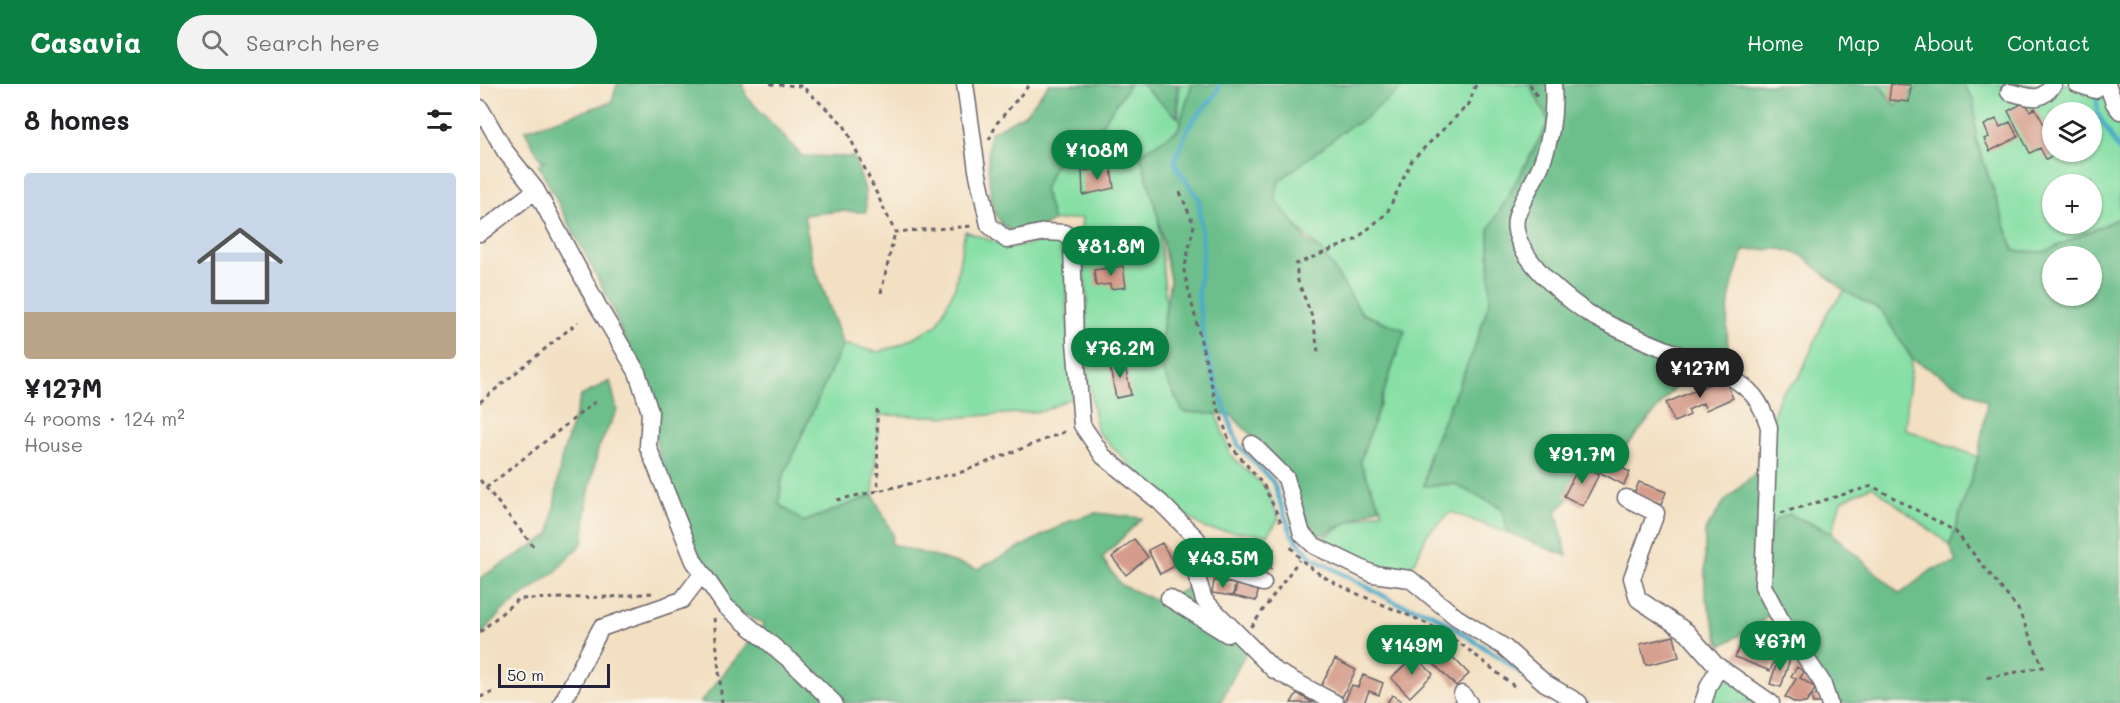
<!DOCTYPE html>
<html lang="en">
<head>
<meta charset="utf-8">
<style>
	:root { --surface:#fff; --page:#f2f2f2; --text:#202124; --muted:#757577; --accent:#0b8043 }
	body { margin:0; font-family:Mali,sans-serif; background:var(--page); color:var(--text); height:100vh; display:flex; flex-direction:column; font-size:22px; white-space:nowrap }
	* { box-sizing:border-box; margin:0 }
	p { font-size:20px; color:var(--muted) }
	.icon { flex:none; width:33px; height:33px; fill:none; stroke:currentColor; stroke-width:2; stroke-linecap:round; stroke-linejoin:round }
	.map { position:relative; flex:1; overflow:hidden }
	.sheet { display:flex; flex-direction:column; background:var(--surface); width:480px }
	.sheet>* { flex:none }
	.fabs { position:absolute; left:1562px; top:18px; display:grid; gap:12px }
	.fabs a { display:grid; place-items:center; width:60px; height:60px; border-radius:50%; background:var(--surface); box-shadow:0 2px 4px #0004; font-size:30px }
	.scale { position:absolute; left:18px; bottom:15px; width:112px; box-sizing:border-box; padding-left:6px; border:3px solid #22223b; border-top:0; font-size:16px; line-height:21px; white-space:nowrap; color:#22223b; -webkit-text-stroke:4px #fbf7ec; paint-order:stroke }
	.price { position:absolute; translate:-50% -51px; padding:0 14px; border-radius:21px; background:var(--accent); color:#fff; font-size:20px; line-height:39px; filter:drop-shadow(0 2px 3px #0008) }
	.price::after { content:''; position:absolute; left:50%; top:36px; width:18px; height:14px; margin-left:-9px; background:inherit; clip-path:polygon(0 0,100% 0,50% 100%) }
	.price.active { background:#222; color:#fff }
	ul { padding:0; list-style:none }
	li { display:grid; align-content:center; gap:12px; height:318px; padding:0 24px }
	li span { display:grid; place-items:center; height:186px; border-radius:6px; color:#555 }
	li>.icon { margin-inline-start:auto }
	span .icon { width:108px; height:108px; fill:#fffc; stroke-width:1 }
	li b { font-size:26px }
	h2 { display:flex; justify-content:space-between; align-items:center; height:72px; padding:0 24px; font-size:26px }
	header { display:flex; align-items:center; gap:36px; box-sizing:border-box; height:84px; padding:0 30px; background:var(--accent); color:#fff }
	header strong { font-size:28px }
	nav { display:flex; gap:33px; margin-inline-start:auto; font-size:21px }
	.search { width:420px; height:54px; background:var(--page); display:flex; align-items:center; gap:15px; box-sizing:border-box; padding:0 21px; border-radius:33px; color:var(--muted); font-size:22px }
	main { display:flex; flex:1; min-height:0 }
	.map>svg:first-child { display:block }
	.green { fill:#86dfa5; stroke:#548070; stroke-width:1.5; fill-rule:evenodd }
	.forest { fill:#6cbe8a; stroke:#477062; stroke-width:1.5; fill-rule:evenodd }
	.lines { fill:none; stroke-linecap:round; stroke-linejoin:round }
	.stream { stroke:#4aabc9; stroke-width:4.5 }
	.building { fill:#d59c8b }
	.street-casing { stroke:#6b646b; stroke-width:19 }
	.path { stroke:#6b646b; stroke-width:3; stroke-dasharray:4.5 4.5; stroke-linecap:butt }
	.street { stroke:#fff; stroke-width:16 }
</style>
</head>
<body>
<header>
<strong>Casavia</strong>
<div class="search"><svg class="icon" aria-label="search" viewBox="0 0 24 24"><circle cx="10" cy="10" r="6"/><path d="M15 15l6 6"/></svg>Search here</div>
<nav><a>Home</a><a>Map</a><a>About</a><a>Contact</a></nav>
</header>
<main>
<section class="sheet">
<h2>8 homes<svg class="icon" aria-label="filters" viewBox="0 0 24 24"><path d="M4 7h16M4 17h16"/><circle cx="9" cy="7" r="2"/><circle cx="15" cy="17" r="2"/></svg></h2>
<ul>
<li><span style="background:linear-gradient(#c9d6e8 75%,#b9a48a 0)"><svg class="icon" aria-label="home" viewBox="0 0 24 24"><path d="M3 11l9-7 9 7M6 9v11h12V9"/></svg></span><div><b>¥127M</b><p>4 rooms · 124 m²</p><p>House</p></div></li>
</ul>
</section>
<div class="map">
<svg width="1640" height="619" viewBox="0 0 1640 619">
	<rect width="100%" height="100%" fill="#fbf7ec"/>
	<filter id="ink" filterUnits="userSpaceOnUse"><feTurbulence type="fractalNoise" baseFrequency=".0167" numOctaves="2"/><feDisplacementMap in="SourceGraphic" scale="12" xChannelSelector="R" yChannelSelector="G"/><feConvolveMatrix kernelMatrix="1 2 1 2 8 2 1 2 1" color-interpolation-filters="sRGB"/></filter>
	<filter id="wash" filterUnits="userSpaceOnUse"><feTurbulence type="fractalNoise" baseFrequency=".008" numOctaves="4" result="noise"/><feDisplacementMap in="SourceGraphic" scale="24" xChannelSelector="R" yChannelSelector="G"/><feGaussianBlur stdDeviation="1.35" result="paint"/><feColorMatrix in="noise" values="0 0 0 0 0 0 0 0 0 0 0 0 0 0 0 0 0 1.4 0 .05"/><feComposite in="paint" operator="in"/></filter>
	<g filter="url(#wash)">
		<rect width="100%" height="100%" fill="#f3e0c3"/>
		<path class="green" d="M 650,0 L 661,0 L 699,34 L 699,0 L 712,0 L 698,46 L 661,70 L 678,133 L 686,219 L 678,278 L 703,328 L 736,330 L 751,372 L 787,405 L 799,434 L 788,451 L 726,445 L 684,416 L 617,347 L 605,272 L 607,215 L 600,154 L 602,134 L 573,137 L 564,105 L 578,75 L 593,81 Z
			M 923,0 L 1099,0 L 1069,38 L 1009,146 L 1010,216 L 993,268 L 948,373 L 944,402 L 974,400 L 1021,424 L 1028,449 L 971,428 L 947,450 L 935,478 L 924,487 L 898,488 L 836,458 L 867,439 L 902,427 L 880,378 L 925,247 L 882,229 L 843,168 L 820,146 L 794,115 L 799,97 Z
			M 1399,0 L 1441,0 L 1416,22 Z
			M 1483,0 L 1629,0 L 1640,36 L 1640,134 L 1564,168 L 1534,167 L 1496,55 L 1494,16 ZM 1572,28 L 1611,28 L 1611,68 L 1572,68 ZM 1572,100 L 1611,100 L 1611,140 L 1572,140 Z
			M 485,147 L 531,164 L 570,156 L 583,160 L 593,313 L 564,327 L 483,333 L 399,331 L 393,411 L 323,438 L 299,420 L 302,395 L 363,260 L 398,268 L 417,262 L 457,241 L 475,203 Z
			M 1365,207 L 1402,227 L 1432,275 L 1425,345 L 1498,373 L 1470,461 L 1392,402 L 1361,417 L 1351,451 L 1340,443 L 1309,430 L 1286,449 L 1289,343 L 1301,309 L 1319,294 L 1348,227 Z
			M 1253,595 L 1285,619 L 1230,619 L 1236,598 Z"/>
		<path class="forest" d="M 137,0 L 263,0 L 266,12 L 322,72 L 374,73 L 385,106 L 386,128 L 359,127 L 324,131 L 332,175 L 363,260 L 302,395 L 299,420 L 324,438 L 393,411 L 413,451 L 411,460 L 498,485 L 592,436 L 616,429 L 662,434 L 622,474 L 641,501 L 681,519 L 712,501 L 767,566 L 740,619 L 220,619 L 284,540 L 245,522 L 191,417 L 190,392 L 186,408 L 169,319 L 129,216 L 58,80 L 65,77 L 60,75 L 45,46 L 132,18 Z
			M 569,0 L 650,0 L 593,81 L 578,75 L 564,105 L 573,137 L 566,141 L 533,147 C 529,145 524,143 521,139 C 507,122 507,70 510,49 L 545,30 Z
			M 661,0 L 697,0 L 697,33 Z
			M 712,0 L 927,0 L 880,38 L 869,43 L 799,97 L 795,114 L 827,157 L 843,168 L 882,230 L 925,246 L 880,378 L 900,423 L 831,456 L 811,392 L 751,331 L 703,328 L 678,278 L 690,196 L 678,133 L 660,70 L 698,46 Z
			M 1049,0 L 1398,0 L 1416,22 L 1441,0 L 1483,0 L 1494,16 L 1496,56 L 1534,167 L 1564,168 L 1640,134 L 1640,619 L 1351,619 L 1296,524 L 1280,539 L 1241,562 L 1225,511 L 1225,447 L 1244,418 L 1285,380 L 1286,452 L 1295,436 L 1309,430 L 1351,449 L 1420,510 L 1453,485 L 1476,479 L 1470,461 L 1498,373 L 1507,318 L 1432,275 L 1402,227 L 1365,207 L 1321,171 L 1302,165 L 1264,166 C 1250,201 1245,225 1248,264 L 1216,278 L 1151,357 L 1076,427 L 1087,472 L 1028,449 L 1021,423 L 974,400 L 944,402 L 950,368 L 993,268 L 1010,216 L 1009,146 L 1069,38 ZM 1572,172 L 1611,172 L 1611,212 L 1572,212 Z
			M 130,297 L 137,326 L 118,365 L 108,412 L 103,458 L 75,488 L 22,527 L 0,552 L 0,494 L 70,451 L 81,376 L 101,312 Z"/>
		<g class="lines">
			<path class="stream" d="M 740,0 C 736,16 721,25 712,38 C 704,50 699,66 694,79 L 719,115 L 723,167 L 718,209 L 725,267 L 758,361 L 793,398 L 812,451 L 831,473 L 917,519 L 951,529 L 1022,575 L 1056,601
				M 1616,9 L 1618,30 L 1640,68
				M 1062,607 L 1080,619"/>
		</g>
		<g id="blocks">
			<path class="building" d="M 1411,0 L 1431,1 L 1429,18 L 1409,16 Z
				M 1545,18 L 1550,27 L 1555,24 L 1572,55 L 1572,68 L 1580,68 L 1566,75 L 1560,64 L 1550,69 L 1528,27 Z
				M 1516,35 L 1520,43 L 1530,38 L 1538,53 L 1510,67 L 1504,55 L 1509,53 L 1504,41 Z
				M 631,84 L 634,104 L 603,111 L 602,87 Z
				M 643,182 L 646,203 L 631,205 L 630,200 L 616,202 L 614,186 Z
				M 644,276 L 651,311 L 636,314 L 629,279 Z
				M 1244,294 L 1253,314 L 1226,326 L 1223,319 L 1208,326 L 1210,331 L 1194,338 L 1186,319 Z
				M 1126,376 L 1150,388 L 1144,401 L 1119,388 Z
				M 1100,380 L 1119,390 L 1103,422 L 1084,412 Z
				M 1159,398 L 1186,408 L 1181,421 L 1154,410 Z
				M 654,455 L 668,473 L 646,491 L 632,473 Z
				M 733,456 L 794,465 L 791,485 L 730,476 Z
				M 682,459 L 695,482 L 680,490 L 668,466 Z
				M 734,497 L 755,500 L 753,512 L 732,509 Z
				M 758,498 L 779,503 L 776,517 L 754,512 Z
				M 948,551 L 959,561 L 949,572 L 938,563 Z
				M 1194,552 L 1199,573 L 1166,581 L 1160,560 Z
				M 1263,555 L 1297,569 L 1290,587 L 1255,573 Z
				M 962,562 L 989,590 L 976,602 L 949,575 Z
				M 935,572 L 953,590 L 930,613 L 911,594 Z
				M 1299,572 L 1310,575 L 1301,603 L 1290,600 Z
				M 855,575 L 876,586 L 862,613 L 841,602 Z
				M 1317,583 L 1324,588 L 1320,594 L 1336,604 L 1326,619 L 1315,619 L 1305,613 L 1316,595 L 1311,592 Z
				M 883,591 L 903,599 L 899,611 L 889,607 L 884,619 L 864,619 L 872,601 L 878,603 Z
				M 817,609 L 833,619 L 811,619 Z
				M 1337,610 L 1341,619 L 1333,619 L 1331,613 Z
				M 912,611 L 924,619 L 907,619 Z"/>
		</g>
	</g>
	<g filter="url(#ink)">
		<use href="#blocks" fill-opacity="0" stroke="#6b646b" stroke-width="1.5"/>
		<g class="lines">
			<g class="street-casing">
				<path id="street" d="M 485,0 L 497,86 L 509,141 L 527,156 L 565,148 L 585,149 L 592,157 L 595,258 L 602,341 L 623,372 L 680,418 L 717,455 L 717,493 L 724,516 L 794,586 L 855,619
					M 1073,0 C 1075,27 1071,56 1061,81 C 1054,98 1043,113 1037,131 C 1025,167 1091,221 1120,236 C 1160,257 1205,272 1246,290 C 1272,306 1280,315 1289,343 L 1283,502 L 1303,540 L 1342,598 L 1349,619
					M 1597,0 L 1615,6
					M 1627,0 L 1634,19 L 1640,27
					M 1529,8 C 1551,13 1559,20 1574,0
					M 0,24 L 25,67 L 56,106 L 118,222 L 157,288 L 170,328 L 168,363 L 214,477 L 245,522 L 311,577 L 354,619
					M 0,149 L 56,106
					M 772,360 L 806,394 L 822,450 L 835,462 L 893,490 L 930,495 L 976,533 L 1024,563 L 1065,599 L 1099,619
					M 1146,414 L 1176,429 L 1152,494 L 1158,515 L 1207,548 L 1235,580 L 1291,619
					M 718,481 L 783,499
					M 689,514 L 747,550
					M 982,610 L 989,619
					M 82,619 L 121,544 L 202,516 L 222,490
					M 1223,619 L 1229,601 L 1239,583"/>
			</g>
			<path class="path" d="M 290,0 L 322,2 L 364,41 L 415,148 L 494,142
				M 1050,0 L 1057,12
				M 509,56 L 517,39 L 550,0
				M 700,108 L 714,141 L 704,187 L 735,315 L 751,362 L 784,402 L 802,440
				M 401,209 L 415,148
				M 838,268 L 833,235 L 818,197 L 816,180 L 875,156 L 907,129 L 932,76 L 989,20 L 996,0
				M 0,318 L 98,238
				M 397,325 L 398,407
				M 0,396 L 53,462
				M 6,404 L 115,318
				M 357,416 L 482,388 L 589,346
				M 1301,429 L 1392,402 L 1475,447 L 1538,525 L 1563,583 L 1506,594
				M 811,463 C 837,505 927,524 969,552 C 992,567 1013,586 1034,602
				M 234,534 L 242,619
				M 771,543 L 819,476
				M 0,548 L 38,515 L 132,513 L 172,509
				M 0,613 L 14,608"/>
			<use href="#street" class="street"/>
		</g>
	</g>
</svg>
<div class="fabs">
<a><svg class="icon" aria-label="layers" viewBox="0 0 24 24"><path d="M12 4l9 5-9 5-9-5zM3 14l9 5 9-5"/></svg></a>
<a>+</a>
<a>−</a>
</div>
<div class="scale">50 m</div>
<b class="price" style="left:617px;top:97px">¥108M</b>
<b class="price" style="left:631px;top:193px">¥81.8M</b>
<b class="price" style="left:640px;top:295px">¥76.2M</b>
<b class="price active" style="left:1220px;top:315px">¥127M</b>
<b class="price" style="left:1102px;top:401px">¥91.7M</b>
<b class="price" style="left:743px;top:505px">¥43.5M</b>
<b class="price" style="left:1300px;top:588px">¥67M</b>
<b class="price" style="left:932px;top:592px">¥149M</b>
</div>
</main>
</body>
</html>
